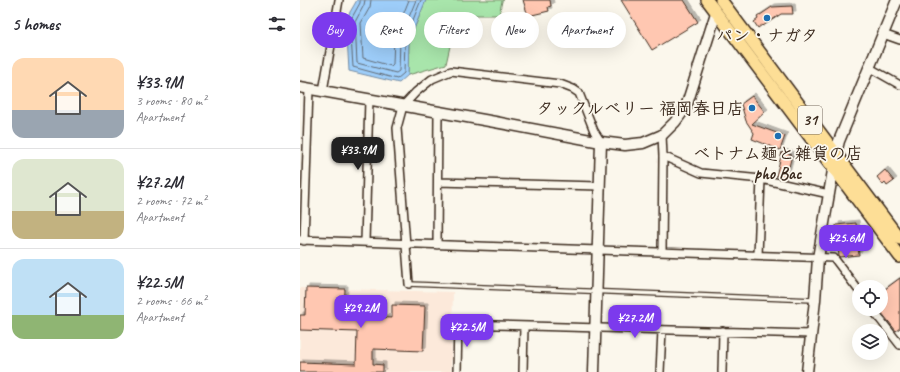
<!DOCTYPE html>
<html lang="en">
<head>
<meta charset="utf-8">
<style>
	:root { --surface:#fff; --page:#f2f2f3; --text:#2b2b33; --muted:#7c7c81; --line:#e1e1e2; --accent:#7c3aed }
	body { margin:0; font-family:Caveat,"Klee One",sans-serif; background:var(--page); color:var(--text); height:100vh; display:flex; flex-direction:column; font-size:15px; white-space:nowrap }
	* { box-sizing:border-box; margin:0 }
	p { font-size:13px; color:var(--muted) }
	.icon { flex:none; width:22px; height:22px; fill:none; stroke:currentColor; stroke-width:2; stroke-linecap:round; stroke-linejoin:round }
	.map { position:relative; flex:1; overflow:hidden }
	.panel { display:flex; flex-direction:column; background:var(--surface); width:300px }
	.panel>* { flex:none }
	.hud { position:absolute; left:12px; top:12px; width:380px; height:36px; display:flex; gap:8px }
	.tools { position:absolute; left:552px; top:280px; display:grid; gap:8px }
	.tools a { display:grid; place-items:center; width:36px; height:36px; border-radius:50%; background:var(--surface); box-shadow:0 4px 16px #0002; font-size:20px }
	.price { position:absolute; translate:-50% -34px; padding:0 9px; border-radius:8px; background:var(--accent); color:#fff; font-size:13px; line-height:26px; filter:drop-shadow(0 1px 2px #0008) }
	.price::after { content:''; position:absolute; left:50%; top:24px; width:12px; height:9px; margin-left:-6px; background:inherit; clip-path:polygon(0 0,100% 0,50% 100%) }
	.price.selected { background:#222; color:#fff }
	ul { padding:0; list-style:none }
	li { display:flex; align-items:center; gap:12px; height:100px; padding:0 12px }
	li+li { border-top:1px solid var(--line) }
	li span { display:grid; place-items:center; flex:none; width:112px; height:80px; border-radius:12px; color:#555 }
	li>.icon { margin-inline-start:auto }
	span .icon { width:48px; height:48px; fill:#fffc; stroke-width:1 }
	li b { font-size:17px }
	h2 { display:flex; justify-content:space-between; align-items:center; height:48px; padding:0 12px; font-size:17px }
	.tag { padding:0 14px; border-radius:18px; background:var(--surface); box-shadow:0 4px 16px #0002; font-size:14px; line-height:36px }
	.tag.selected { background:var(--accent); color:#fff }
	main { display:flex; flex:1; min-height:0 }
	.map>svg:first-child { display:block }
	.built { fill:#fce9da }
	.green { fill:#a8e5ab; stroke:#728864 }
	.water { fill:#9ecefa; stroke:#768ca2 }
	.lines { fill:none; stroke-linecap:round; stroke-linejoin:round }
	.shore { stroke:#636c76; stroke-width:1 }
	.building { fill:#ffc7b1; stroke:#3b2a1e; filter:url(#shadow) }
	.lane-casing { stroke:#3b2a1e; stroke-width:6 }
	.street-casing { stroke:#3b2a1e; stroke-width:10 }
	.secondary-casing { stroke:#3b2a1e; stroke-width:13 }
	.primary-casing { stroke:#3b2a1e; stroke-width:14 }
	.lane { stroke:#fbf7ec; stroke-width:3.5 }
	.street { stroke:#fbf7ec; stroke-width:7 }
	.secondary { stroke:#fbf7ec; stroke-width:10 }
	.primary { stroke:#fdde96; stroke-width:11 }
	.poi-dot { fill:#1f6fb2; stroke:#fbf7ec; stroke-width:1.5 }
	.labels { text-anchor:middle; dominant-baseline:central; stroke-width:3.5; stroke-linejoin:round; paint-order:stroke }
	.shield { fill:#fbf7ec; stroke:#75685c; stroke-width:1 }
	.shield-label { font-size:16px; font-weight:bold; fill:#3b2a1e }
	.poi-label { font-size:17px; font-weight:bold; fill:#3b2a1e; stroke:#fbf7ec }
</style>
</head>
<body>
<main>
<section class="panel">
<h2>5 homes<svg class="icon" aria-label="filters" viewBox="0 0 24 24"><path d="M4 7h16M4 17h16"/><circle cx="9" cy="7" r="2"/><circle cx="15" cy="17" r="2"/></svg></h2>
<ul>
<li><span style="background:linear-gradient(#ffd9b3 65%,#9aa5b1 0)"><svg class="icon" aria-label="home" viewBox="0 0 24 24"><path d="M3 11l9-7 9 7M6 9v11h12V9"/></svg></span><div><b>¥33.9M</b><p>3 rooms · 80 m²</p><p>Apartment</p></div></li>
<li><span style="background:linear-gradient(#dfe7d0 65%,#c2b280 0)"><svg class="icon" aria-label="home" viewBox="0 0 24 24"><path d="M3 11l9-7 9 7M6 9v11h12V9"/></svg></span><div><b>¥27.2M</b><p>2 rooms · 72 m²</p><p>Apartment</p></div></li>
<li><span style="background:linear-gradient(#bfe0f5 70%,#8fb573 0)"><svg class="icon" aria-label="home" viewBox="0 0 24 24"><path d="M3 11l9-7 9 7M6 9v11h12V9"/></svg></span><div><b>¥22.5M</b><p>2 rooms · 66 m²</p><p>Apartment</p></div></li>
</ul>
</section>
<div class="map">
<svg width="600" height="372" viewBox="0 0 600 372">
	<defs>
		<filter id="shadow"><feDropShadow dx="3" dy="-3" stdDeviation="0" flood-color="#0004"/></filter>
	</defs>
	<rect width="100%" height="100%" fill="#fbf7ec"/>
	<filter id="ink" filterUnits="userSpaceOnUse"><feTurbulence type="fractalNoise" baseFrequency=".025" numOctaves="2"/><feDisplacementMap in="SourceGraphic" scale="8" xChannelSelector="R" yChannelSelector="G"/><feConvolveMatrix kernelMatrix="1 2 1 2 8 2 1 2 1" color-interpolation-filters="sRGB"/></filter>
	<g filter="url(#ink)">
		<path class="built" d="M 0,288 L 153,292 L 151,372 L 0,372 Z"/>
		<path class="green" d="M 126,0 L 204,0 L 202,1 L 199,15 L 157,15 L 146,64 L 108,75 L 109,41 Z"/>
		<path class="water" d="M 57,0 L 126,0 L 109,41 L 108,75 L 99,83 L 49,71 L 46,19 Z"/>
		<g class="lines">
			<path class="shore" d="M 60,0 L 60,3 L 50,21 L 53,67 L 97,79 L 104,73 L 105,40 L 121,0
				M 65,0 L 64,5 L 55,22 L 57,63 L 96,73 L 99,71 L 100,39 L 116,0
				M 71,0 L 70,7 L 61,23 L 63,58 L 91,66 L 93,64 L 94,37 L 109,0"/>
		</g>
		<path class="building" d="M 223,0 L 250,0 L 251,6 L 248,7 L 249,11 L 228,16 Z
			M 321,0 L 384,0 L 398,22 L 352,50 Z
			M 492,6 L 493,14 L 481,14 L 463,26 L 462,25 L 458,28 L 454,22 L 458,19 L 457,17 L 472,7 Z
			M 452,96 L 465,112 L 452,124 L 485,136 L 480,150 L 452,139 L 454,133 L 446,121 L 441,104 Z
			M 482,152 L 492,155 L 486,179 L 476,176 Z
			M 585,170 L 594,181 L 587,186 L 585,183 L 583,185 L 577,177 Z
			M 556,223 L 559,255 L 539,257 L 536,225 Z
			M 600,278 L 600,328 L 596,331 L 581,312 L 581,292 Z
			M 6,288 L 45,289 L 44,316 L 58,317 L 58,307 L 75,307 L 74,317 L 92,318 L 92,305 L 125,306 L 123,351 L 73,349 L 73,364 L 83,365 L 83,372 L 0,372 L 0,362 L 56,364 L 57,332 L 0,330 L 0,315 L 5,315 Z"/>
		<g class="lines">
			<g class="lane-casing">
				<path id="lane" d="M 109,284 L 514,300"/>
			</g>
			<g class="street-casing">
				<path id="street" d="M 583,34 L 600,40
					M 570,68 L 600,85
					M 23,91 L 39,0
					M 363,156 L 401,173 L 461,179 L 458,255
					M 461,179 L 529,194
					M 138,182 L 299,186
					M 0,240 L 534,258 L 559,291
					M 4,241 L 9,89
					M 65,242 L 69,99
					M 137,245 L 138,112
					M 362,252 L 363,156 L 362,135
					M 109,284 L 97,128 L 103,106 L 116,92 L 132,79 L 151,71 L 260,84 L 273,89 L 279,93 L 294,131 L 301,142
					M 572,309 L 600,345
					M 157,372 L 158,324 L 511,334
					M 223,372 L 224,326
					M 360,372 L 362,330
					M 422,372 L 423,331"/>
			</g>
			<g class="secondary-casing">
				<path id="secondary" d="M 0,87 L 195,122 L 301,142 L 325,145 L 343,143 L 362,135 L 375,122 L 386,107 L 416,13
					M 294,372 L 301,142
					M 507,372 L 515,300 L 518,258 L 536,153 L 539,141 L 597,0"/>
			</g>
			<g class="primary-casing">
				<path id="primary" d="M 407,0 L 600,257
					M 421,0 L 600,239"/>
			</g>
			<use href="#lane" class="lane"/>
			<use href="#street" class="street"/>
			<use href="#secondary" class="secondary"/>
			<use href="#primary" class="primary"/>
		</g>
	</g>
	<g class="poi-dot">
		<circle cx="467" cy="18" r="4"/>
		<circle cx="452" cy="108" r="4"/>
		<circle cx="478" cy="136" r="4"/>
	</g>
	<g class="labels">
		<rect class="shield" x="498" y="106" width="24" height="28" rx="3"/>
		<g class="shield-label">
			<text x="510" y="120">31</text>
		</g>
		<g class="poi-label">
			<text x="467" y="35">パン・ナガタ</text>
			<text x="444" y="108" text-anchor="end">タックルベリー 福岡春日店</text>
			<text x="478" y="153">ベトナム麺と雑貨の店<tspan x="478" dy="20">pho Bac</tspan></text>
		</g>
	</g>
</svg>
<div class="tools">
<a><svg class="icon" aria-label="locate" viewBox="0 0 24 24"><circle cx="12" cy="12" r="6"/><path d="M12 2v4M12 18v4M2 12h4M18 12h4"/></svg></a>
<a><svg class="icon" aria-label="layers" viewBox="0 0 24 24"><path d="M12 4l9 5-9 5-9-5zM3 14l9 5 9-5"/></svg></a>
</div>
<b class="price selected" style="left:58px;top:171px">¥33.9M</b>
<b class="price" style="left:546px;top:259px">¥25.6M</b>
<b class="price" style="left:61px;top:329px">¥29.2M</b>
<b class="price" style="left:335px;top:339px">¥27.2M</b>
<b class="price" style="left:167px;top:348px">¥22.5M</b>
<div class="hud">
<a class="tag selected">Buy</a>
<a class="tag">Rent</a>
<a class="tag">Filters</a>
<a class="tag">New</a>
<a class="tag">Apartment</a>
</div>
</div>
</main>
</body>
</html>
